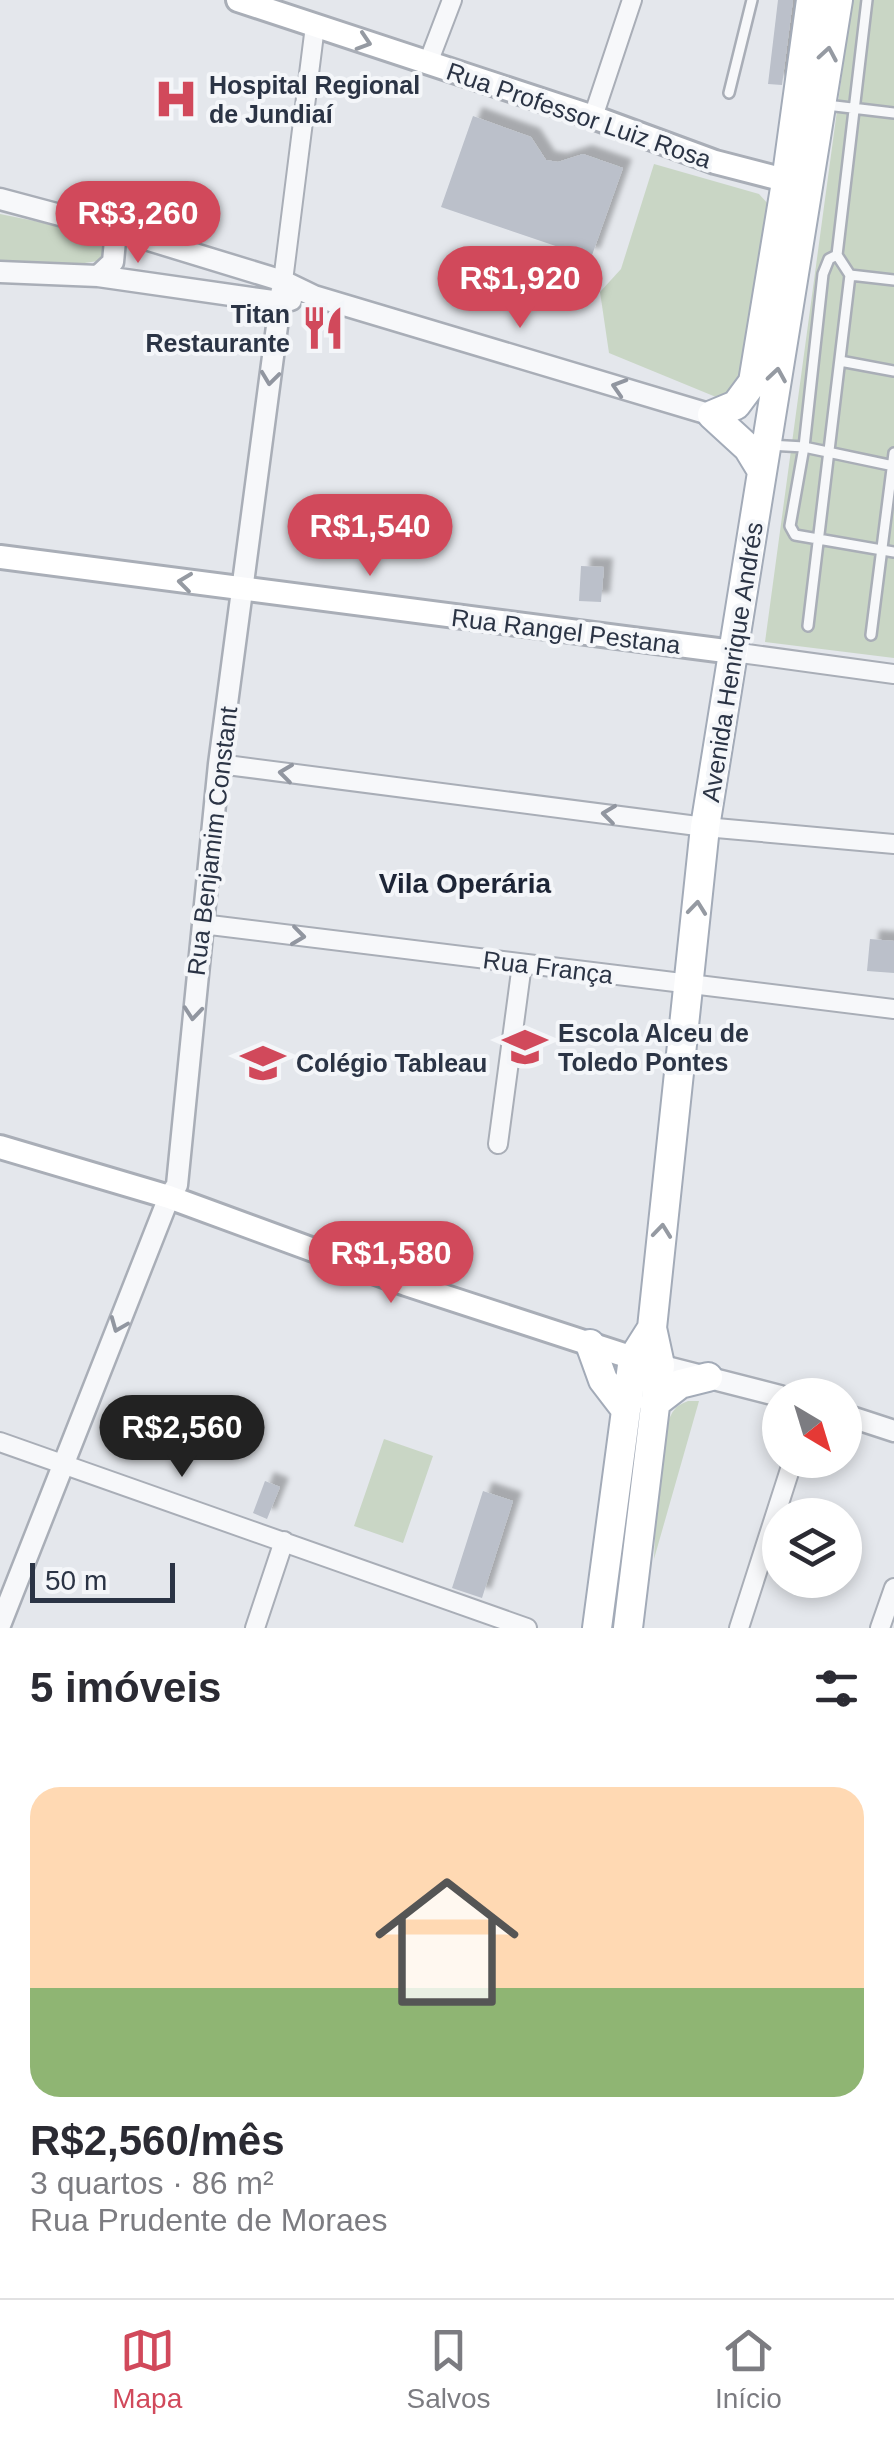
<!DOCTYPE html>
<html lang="pt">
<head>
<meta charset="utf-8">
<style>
	:root { --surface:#fff; --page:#f7f7f7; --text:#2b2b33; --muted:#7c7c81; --line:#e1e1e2; --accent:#d1495b }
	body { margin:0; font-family:Helvetica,sans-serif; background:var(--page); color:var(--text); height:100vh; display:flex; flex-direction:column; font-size:38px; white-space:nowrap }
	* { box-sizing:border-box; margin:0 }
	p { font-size:32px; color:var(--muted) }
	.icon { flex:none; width:55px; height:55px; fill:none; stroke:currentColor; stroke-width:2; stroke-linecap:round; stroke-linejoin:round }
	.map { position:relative; height:1628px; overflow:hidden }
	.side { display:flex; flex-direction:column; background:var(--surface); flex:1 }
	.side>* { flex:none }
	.needle { width:65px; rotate:142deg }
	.tools { position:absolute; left:762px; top:1378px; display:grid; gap:20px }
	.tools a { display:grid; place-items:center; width:100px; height:100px; border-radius:50%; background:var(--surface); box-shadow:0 5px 15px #0003; font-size:50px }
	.scale { position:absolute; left:30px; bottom:25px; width:145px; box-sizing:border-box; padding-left:10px; border:5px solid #2b3445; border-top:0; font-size:28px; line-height:35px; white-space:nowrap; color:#2b3445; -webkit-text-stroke:8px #f4f6f9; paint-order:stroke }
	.price { position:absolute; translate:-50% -85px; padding:0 22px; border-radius:35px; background:var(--accent); color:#fff; font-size:32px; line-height:65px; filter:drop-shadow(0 2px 5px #0008) }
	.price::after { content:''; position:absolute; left:50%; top:60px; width:30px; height:22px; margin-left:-15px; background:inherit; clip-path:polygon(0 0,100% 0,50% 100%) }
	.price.current { background:#222; color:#fff }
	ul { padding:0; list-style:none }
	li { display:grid; align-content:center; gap:20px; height:530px; padding:0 30px }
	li+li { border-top:2px solid var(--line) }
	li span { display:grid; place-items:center; height:310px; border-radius:30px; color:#555 }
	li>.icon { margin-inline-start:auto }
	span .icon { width:180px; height:180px; fill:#fffc; stroke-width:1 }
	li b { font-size:42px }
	h2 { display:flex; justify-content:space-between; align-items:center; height:120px; padding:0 30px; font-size:42px }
	.tab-bar { display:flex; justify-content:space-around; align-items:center; height:140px; border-top:2px solid var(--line); background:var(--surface); font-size:28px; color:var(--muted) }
	.tab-bar a { display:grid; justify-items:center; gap:5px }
	.tab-bar .current { color:var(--accent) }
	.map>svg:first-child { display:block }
	.green { fill:#c9d6c5 }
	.building { fill:#bbc0ca; filter:url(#shadow) }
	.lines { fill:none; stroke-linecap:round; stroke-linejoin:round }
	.service-casing { stroke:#a9aeb7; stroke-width:14 }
	.minor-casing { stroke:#a9aeb7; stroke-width:22 }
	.tertiary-casing { stroke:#a9aeb7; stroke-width:25 }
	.secondary-casing { stroke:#a9aeb7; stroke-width:28 }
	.primary-casing { stroke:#a3abb8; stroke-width:32 }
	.service { stroke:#f7f8fa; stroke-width:9 }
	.minor { stroke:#f7f8fa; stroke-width:18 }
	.tertiary { stroke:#f7f8fa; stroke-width:20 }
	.secondary { stroke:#fff; stroke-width:22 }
	.primary { stroke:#fff; stroke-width:28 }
	.oneway { stroke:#959aa2 }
	.oneway2 { stroke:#9196a0 }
	.labels { text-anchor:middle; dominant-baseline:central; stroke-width:8; stroke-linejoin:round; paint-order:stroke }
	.poi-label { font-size:25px; font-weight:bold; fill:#2b3445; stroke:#f4f6f9; text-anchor:start }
	.street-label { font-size:25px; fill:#2b3445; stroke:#f4f6f9 }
	.neighbourhood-label { font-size:28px; font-weight:bold; fill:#1d2536; stroke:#f4f6f9 }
</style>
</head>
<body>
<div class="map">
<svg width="894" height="1628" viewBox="0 0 894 1628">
	<defs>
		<filter id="shadow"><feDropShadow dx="9" dy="-9" stdDeviation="2.5" flood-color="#0004"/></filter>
	</defs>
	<rect width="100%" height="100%" fill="#e4e7ec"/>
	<path class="green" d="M 852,0 L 894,0 L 894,658 L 765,642 Z
		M 654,164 L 759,194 L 769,205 L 761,314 L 733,404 L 609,353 L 600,292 L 621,269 Z
		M 0,214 L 99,234 C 110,243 106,251 98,261 L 78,264 L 0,261 Z
		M 688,1401 L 699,1401 L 654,1559 C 656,1529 656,1429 675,1409 C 678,1405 684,1403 688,1401 Z
		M 384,1439 L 433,1456 L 403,1543 L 354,1526 Z"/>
	<path class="building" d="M 778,0 L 793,0 L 782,85 L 768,84 Z
		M 473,116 L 531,137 L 546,160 L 558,162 L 583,154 L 623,168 L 591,258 L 441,207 Z
		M 581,566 L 604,567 L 601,602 L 579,601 Z
		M 870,939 L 894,941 L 894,973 L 867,971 Z
		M 265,1481 L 280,1487 L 267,1519 L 253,1513 Z
		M 483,1491 L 513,1501 L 482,1598 L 452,1588 Z"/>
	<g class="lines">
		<g class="service-casing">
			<path id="service" d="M 729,93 L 752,0
				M 835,106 L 894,113
				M 837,255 L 829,259 L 823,274 L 804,447 L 790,526 L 795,535 L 894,552
				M 850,275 L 894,280
				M 840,361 L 894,371
				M 769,445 L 804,447 L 894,466
				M 808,626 L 850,275 L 837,255 L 867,0
				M 871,635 L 894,453"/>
		</g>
		<g class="minor-casing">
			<path id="minor" d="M 428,63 L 452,0
				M 593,117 L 632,0
				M 283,281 L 315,26
				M 733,652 L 894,674
				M 219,764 L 705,827 L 894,844
				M 202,924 L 894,1009
				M 498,1144 L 522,964
				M 0,1442 L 527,1628
				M 255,1628 L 284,1541
				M 739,1628 L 793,1460
				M 880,1628 L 894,1588"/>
		</g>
		<g class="tertiary-casing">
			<path id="tertiary" d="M 0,199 L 116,230 L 283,281 L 314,296 L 712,415
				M 0,272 L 98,276 L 280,302 L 291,300
				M 98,276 L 113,262 L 116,230
				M 651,1363 L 780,1396
				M 845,1415 L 894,1431
				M 0,1625 L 169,1197 L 177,1185 L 219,764 L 283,281"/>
		</g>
		<g class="secondary-casing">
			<path id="secondary" d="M 238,0 L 593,117 L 715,162 L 800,184
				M 0,557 L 733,652
				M 0,1147 L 169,1197 L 406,1284 L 633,1358"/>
		</g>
		<g class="primary-casing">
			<path id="primary" d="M 762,471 L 748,448 L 712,415 L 736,405 L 753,382 L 786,182 L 811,0
				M 590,1344 L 603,1380 L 626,1410
				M 654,1404 L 680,1384 L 708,1377
				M 597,1628 L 633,1358 L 652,1328
				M 628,1628 L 660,1365 L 652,1328 L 705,827 L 838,0"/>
		</g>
		<use href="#service" class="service"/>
		<use href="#minor" class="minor"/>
		<use href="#tertiary" class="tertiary"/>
		<use href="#secondary" class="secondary"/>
		<use href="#primary" class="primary"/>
	</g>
	<defs><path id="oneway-chevron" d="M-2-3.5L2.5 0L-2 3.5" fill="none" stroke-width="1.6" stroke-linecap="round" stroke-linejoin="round" transform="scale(2.5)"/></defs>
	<g class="oneway">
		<use href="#oneway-chevron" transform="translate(364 42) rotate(18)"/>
		<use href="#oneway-chevron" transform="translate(828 54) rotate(-80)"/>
		<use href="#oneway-chevron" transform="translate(777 375) rotate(-81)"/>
		<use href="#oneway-chevron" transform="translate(185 582) rotate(-173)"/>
		<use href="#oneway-chevron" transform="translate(697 908) rotate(-84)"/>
		<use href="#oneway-chevron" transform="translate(662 1231) rotate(-84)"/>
	</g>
	<g class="oneway2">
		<use href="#oneway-chevron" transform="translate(270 378) rotate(97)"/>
		<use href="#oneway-chevron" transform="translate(619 387) rotate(-163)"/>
		<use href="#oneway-chevron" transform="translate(286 773) rotate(-173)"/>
		<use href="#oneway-chevron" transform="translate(609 814) rotate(-173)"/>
		<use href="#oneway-chevron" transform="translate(298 936) rotate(7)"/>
		<use href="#oneway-chevron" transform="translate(193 1013) rotate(95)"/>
		<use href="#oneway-chevron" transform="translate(118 1325) rotate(112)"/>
	</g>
	<defs>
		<g id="hospital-bare" transform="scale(3.45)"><path d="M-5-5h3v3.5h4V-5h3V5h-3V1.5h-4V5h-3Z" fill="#d1495b" stroke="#f4f6f9" stroke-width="2.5" paint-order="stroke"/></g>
		<g id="restaurant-bare" transform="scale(3.45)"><path d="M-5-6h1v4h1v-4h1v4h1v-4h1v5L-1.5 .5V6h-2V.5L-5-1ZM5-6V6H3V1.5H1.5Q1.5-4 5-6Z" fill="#d1495b" stroke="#f4f6f9" stroke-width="2.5" paint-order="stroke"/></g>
		<g id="school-bare" transform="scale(3.45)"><path d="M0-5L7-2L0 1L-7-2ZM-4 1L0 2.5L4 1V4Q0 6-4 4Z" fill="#d1495b" stroke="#f4f6f9" stroke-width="2.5" paint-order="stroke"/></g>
	</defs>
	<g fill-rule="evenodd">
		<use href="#hospital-bare" x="176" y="99"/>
		<use href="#restaurant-bare" x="323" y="328"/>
		<use href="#school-bare" x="525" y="1047"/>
		<use href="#school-bare" x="263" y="1063"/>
	</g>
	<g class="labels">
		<g class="poi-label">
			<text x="209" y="85">Hospital Regional<tspan x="209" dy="29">de Jundiaí</tspan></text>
			<text x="290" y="314" text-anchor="end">Titan<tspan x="290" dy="29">Restaurante</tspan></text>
			<text x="558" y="1033">Escola Alceu de<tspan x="558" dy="29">Toledo Pontes</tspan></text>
			<text x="296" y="1063">Colégio Tableau</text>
		</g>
		<g class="street-label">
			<text transform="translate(579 115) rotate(19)">Rua Professor Luiz Rosa</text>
			<text transform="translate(566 631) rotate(7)">Rua Rangel Pestana</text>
			<text transform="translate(732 662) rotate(-81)">Avenida Henrique Andrés</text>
			<text transform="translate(212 841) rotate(-83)">Rua Benjamim Constant</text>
			<text transform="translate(548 967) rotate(7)">Rua França</text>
		</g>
		<g class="neighbourhood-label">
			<text x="465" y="883">Vila Operária</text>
		</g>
	</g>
</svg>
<div class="tools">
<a><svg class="needle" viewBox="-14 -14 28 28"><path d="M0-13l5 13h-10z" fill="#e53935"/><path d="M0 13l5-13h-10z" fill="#7c7c81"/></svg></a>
<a><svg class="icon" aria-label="layers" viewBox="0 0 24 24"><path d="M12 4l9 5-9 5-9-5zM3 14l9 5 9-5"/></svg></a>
</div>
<div class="scale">50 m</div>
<b class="price" style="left:138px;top:266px">R$3,260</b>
<b class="price" style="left:520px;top:331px">R$1,920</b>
<b class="price" style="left:370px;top:579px">R$1,540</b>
<b class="price" style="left:391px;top:1306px">R$1,580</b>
<b class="price current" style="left:182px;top:1480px">R$2,560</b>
</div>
<section class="side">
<h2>5 imóveis<svg class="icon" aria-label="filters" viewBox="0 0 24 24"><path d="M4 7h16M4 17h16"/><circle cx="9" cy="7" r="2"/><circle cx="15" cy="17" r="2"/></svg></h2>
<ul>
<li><span style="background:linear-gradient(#ffd9b3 65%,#8fb573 0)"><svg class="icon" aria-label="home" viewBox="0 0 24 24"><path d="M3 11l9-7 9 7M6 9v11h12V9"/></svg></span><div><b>R$2,560/mês</b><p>3 quartos · 86 m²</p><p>Rua Prudente de Moraes</p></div></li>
</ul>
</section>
<nav class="tab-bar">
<a class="current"><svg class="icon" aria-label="map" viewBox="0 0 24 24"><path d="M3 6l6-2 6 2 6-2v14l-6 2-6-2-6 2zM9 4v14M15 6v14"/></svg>Mapa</a>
<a><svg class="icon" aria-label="saved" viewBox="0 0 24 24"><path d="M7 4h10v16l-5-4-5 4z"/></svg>Salvos</a>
<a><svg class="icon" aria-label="home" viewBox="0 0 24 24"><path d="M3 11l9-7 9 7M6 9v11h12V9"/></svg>Início</a>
</nav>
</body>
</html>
